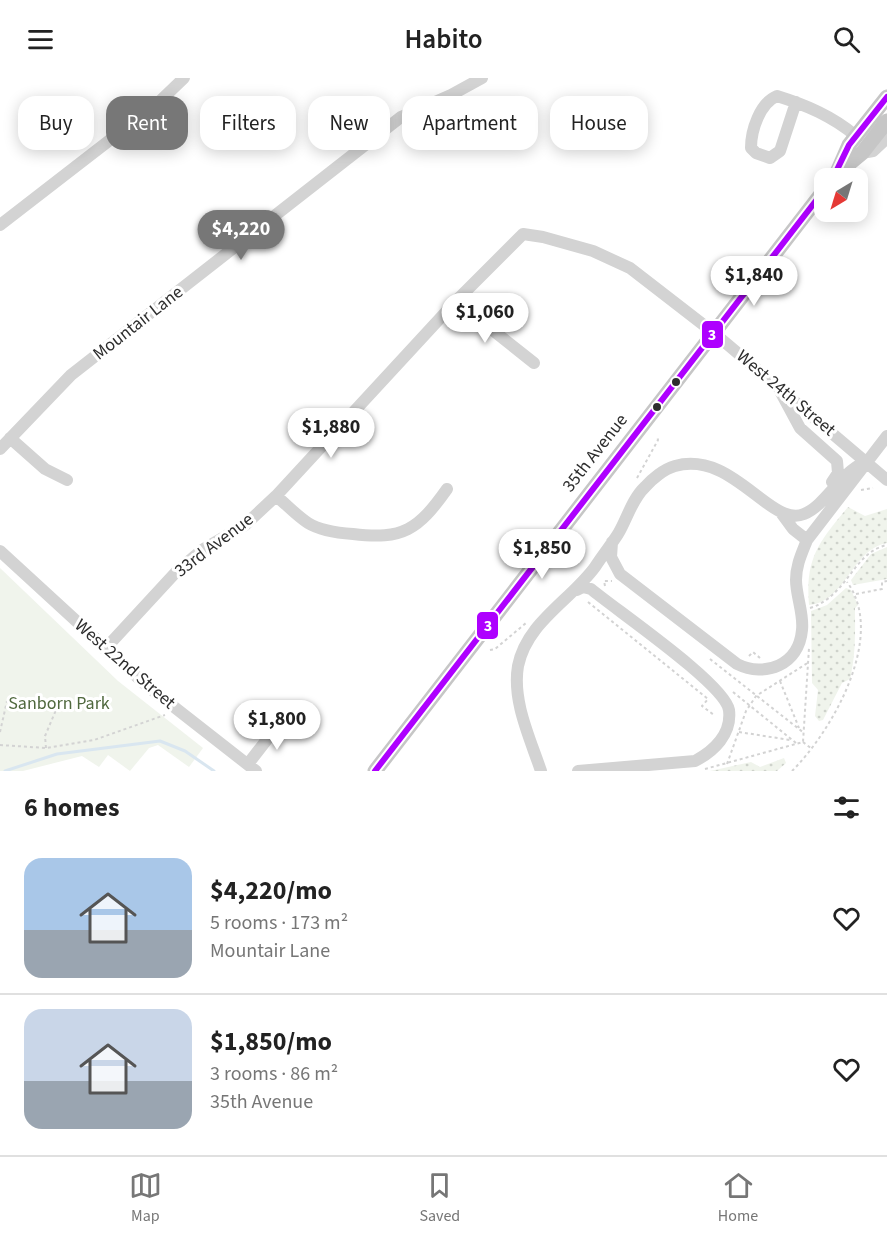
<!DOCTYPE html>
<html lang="en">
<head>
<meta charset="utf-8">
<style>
	:root { --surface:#fff; --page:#f6f6f6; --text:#222; --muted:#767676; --line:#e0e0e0; --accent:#777 }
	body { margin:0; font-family:"Source Sans 3",sans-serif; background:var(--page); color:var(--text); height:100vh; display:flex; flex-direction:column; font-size:22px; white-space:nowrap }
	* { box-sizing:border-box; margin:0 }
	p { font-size:20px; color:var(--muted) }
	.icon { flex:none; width:33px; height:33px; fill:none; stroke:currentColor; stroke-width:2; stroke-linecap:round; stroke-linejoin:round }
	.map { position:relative; height:693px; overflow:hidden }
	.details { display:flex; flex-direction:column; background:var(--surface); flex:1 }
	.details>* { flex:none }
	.guide { position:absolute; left:18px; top:18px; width:852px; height:54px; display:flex; gap:12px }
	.needle { width:39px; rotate:218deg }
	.fabs { position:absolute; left:814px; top:90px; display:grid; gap:12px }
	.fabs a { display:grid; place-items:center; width:54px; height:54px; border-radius:12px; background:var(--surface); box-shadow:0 3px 15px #0003; font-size:30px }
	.price { position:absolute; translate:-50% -51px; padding:0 14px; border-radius:21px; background:#fff; color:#222; font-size:20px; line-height:39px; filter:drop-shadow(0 2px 3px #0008) }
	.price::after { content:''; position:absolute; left:50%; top:36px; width:18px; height:14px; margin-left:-9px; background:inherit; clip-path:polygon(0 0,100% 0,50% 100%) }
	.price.selected { background:var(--accent); color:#fff }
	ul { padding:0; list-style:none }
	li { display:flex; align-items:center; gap:18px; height:150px; padding:0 24px }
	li+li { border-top:2px solid var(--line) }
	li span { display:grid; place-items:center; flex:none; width:168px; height:120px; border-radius:18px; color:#555 }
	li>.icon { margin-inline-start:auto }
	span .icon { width:72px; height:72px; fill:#fffc; stroke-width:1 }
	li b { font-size:26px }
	h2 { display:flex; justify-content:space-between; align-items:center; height:72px; padding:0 24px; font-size:26px }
	.tag { padding:0 21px; border-radius:18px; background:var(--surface); box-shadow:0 3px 15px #0003; font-size:21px; line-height:54px }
	.tag.selected { background:var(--accent); color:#fff }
	header { display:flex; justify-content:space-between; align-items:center; height:78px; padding:0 24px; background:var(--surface); font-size:27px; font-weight:600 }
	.tab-bar { display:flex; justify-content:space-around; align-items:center; height:84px; border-top:2px solid var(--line); background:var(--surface); font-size:16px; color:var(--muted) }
	.tab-bar a { display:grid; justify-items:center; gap:3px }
	.tab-bar .selected { color:var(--accent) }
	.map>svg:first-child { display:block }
	.grass { fill:url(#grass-dots) }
	.park { fill:#f0f4ec }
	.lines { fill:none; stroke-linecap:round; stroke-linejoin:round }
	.stream { stroke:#d9e6f0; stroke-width:3 }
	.path { stroke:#d3d3d3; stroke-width:2; stroke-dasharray:3 3; stroke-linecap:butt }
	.minor { stroke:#d3d3d3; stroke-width:12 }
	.major { stroke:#c6c6c6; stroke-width:15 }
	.bus-1-casing { stroke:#fff; stroke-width:10 }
	.bus-1 { stroke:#ae00ff; stroke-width:6 }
	.bus-dot { fill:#2e2e2e; stroke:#fff; stroke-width:2 }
	.labels { text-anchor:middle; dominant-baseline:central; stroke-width:6; stroke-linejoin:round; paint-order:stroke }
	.street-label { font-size:18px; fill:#2e2e2e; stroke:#fff }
	.park-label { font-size:18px; fill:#4f683d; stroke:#fff }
	.line-badge { stroke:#fff; stroke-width:2 }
	.badge-label { font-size:16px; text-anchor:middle; font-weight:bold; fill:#fff }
</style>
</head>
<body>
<header><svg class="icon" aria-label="menu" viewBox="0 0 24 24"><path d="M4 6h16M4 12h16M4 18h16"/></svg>Habito<svg class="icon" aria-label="search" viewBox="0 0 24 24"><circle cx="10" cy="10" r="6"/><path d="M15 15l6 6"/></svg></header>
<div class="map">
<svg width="887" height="693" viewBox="0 0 887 693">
	<defs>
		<pattern id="grass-dots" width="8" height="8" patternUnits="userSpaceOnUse" patternTransform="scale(1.5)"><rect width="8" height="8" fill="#f0f4ec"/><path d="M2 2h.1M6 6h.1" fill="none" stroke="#ced2cb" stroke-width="1.8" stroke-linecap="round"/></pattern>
	</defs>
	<rect width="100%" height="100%" fill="#fff"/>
	<path class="grass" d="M 848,429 L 865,438 L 887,431 L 887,465 C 851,472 846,524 809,527 C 805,480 819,464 848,429 Z
		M 887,469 L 887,501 L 853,507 L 851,502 L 871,476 Z
		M 846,510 L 851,512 L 858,527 L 855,530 C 855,556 856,575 850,601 L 842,605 L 823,642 L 819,643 L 815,638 L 818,612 L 812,605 L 811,533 L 827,527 Z
		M 784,680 L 786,685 L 777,693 L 710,693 L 751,684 L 760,689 Z"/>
	<path class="park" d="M 0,490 L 118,603 L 203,670 L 189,689 L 158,667 L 149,670 L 130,693 L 108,677 L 99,689 L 82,678 L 23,693 L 0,693 Z"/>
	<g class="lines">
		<path class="stream" d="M 5,693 L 57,676 L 160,663 L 185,673 L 214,693"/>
		<path class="path" d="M 637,400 L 658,362 L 657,358
			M 861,412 L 873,410
			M 605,508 L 604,503 L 612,503
			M 856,516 L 882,511 L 882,504 L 887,503
			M 588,524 L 708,621 L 702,628 L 714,637
			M 810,530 C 848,518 853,474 887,467
			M 490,572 L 495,571 L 526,545
			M 749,578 L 753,574 L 760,580
			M 710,581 L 804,655
			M 780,603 L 799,650
			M 733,614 L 796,665
			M 0,654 L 7,623
			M 739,654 L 790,662
			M 803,664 L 812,671
			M 0,667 L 46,670 L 94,662 L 165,637
			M 46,670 L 45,658 L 59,625
			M 727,686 L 746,633 L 756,618 L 809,584
			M 705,691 L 803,664 L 809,570
			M 792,693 C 832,653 887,558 847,504"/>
		<path class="minor" d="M 796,24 L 780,73 L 770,80 L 756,75 L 751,70 C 751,52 760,25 777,18 C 806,27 832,38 856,58
			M 862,75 L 873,73 L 887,60
			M 0,147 L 159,24 L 184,0
			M 456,223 L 534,285
			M 780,313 L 800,350 L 837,383 L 838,395 L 832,404
			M 10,360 L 45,391 L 67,402
			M 0,371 L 71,297 L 401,39 L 451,17 L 482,0
			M 276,418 C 286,426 297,438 308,445 C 321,453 338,455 353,456 C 403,462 418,452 447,411
			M 782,436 L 793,451 L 807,462
			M 612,464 L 611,479 L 620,496 L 737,586 C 765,600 799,587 802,552 C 804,536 796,518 796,502 C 796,487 802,475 807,462 L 887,358
			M 0,473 L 146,607 L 256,693
			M 577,512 L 583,509 L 591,511 C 616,532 725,606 729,632 C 732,656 714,673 695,683 L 578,693
			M 105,571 L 177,493 L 202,472 L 245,447 L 276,418 L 456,223 L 523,156 L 543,159 L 593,173 L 630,190 L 714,255 L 887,402
			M 248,686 L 282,642
			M 541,693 C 530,660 512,623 518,588 C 527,544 570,523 595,489 C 602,478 611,467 618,456 C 627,441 632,421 645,409 C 652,401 664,391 675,388 C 733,372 770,450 804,436 C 826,427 839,396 865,384"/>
		<path class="major" d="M 838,95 L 862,75 L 887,43
			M 835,99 L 849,67 L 887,19
			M 375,693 L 825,111"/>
		<g class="bus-1-casing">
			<path id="bus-1" d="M 833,100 L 849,67 L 887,19
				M 375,693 L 825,111"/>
		</g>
		<use href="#bus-1" class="bus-1"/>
	</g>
	<g class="bus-dot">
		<circle cx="676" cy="304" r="5"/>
		<circle cx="657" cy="329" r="5"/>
	</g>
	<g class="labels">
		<g class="street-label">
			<text transform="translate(138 245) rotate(-38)">Mountair Lane</text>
			<text transform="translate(786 315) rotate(40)">West 24th Street</text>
			<text transform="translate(595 375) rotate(-52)">35th Avenue</text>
			<text transform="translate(214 467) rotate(-37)">33rd Avenue</text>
			<text transform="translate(125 586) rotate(41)">West 22nd Street</text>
		</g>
		<g class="park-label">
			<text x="59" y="625">Sanborn Park</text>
		</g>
	</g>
	<g class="line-badge">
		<rect x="701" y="242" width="23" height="29" rx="6" fill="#ae00ff"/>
		<rect x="476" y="533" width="23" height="29" rx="6" fill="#ae00ff"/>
	</g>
	<g class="badge-label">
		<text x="712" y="262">3</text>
		<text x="488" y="553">3</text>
	</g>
</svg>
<div class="fabs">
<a><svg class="needle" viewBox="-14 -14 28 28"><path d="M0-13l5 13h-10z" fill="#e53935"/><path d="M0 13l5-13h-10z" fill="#767676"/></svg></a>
</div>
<b class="price selected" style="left:241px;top:183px">$4,220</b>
<b class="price" style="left:754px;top:229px">$1,840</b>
<b class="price" style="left:485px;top:266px">$1,060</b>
<b class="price" style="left:331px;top:381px">$1,880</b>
<b class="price" style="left:542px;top:502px">$1,850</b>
<b class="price" style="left:277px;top:673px">$1,800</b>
<div class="guide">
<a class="tag">Buy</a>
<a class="tag selected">Rent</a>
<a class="tag">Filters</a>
<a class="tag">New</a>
<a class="tag">Apartment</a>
<a class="tag">House</a>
</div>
</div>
<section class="details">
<h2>6 homes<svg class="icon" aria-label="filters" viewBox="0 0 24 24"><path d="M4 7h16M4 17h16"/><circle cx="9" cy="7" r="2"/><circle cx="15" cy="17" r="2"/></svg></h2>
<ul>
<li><span style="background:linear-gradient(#a9c7e8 60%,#9aa5b1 0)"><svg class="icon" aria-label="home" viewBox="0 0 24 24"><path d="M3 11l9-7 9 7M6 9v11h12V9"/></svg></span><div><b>$4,220/mo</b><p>5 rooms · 173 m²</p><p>Mountair Lane</p></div><svg class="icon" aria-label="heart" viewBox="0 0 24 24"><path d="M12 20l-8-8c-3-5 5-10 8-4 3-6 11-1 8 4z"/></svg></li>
<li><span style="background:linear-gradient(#c9d6e8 60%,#9aa5b1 0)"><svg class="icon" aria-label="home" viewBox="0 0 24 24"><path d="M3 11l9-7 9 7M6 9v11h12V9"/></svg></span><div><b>$1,850/mo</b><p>3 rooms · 86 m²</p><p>35th Avenue</p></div><svg class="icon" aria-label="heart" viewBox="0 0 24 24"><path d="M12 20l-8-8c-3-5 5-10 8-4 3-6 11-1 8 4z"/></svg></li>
</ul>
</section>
<nav class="tab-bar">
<a class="selected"><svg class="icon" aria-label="map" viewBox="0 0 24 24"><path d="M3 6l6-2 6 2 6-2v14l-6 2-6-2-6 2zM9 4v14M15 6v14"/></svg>Map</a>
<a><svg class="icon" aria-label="saved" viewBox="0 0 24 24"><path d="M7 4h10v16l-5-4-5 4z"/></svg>Saved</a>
<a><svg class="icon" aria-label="home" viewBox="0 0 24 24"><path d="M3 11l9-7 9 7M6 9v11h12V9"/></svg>Home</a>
</nav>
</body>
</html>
